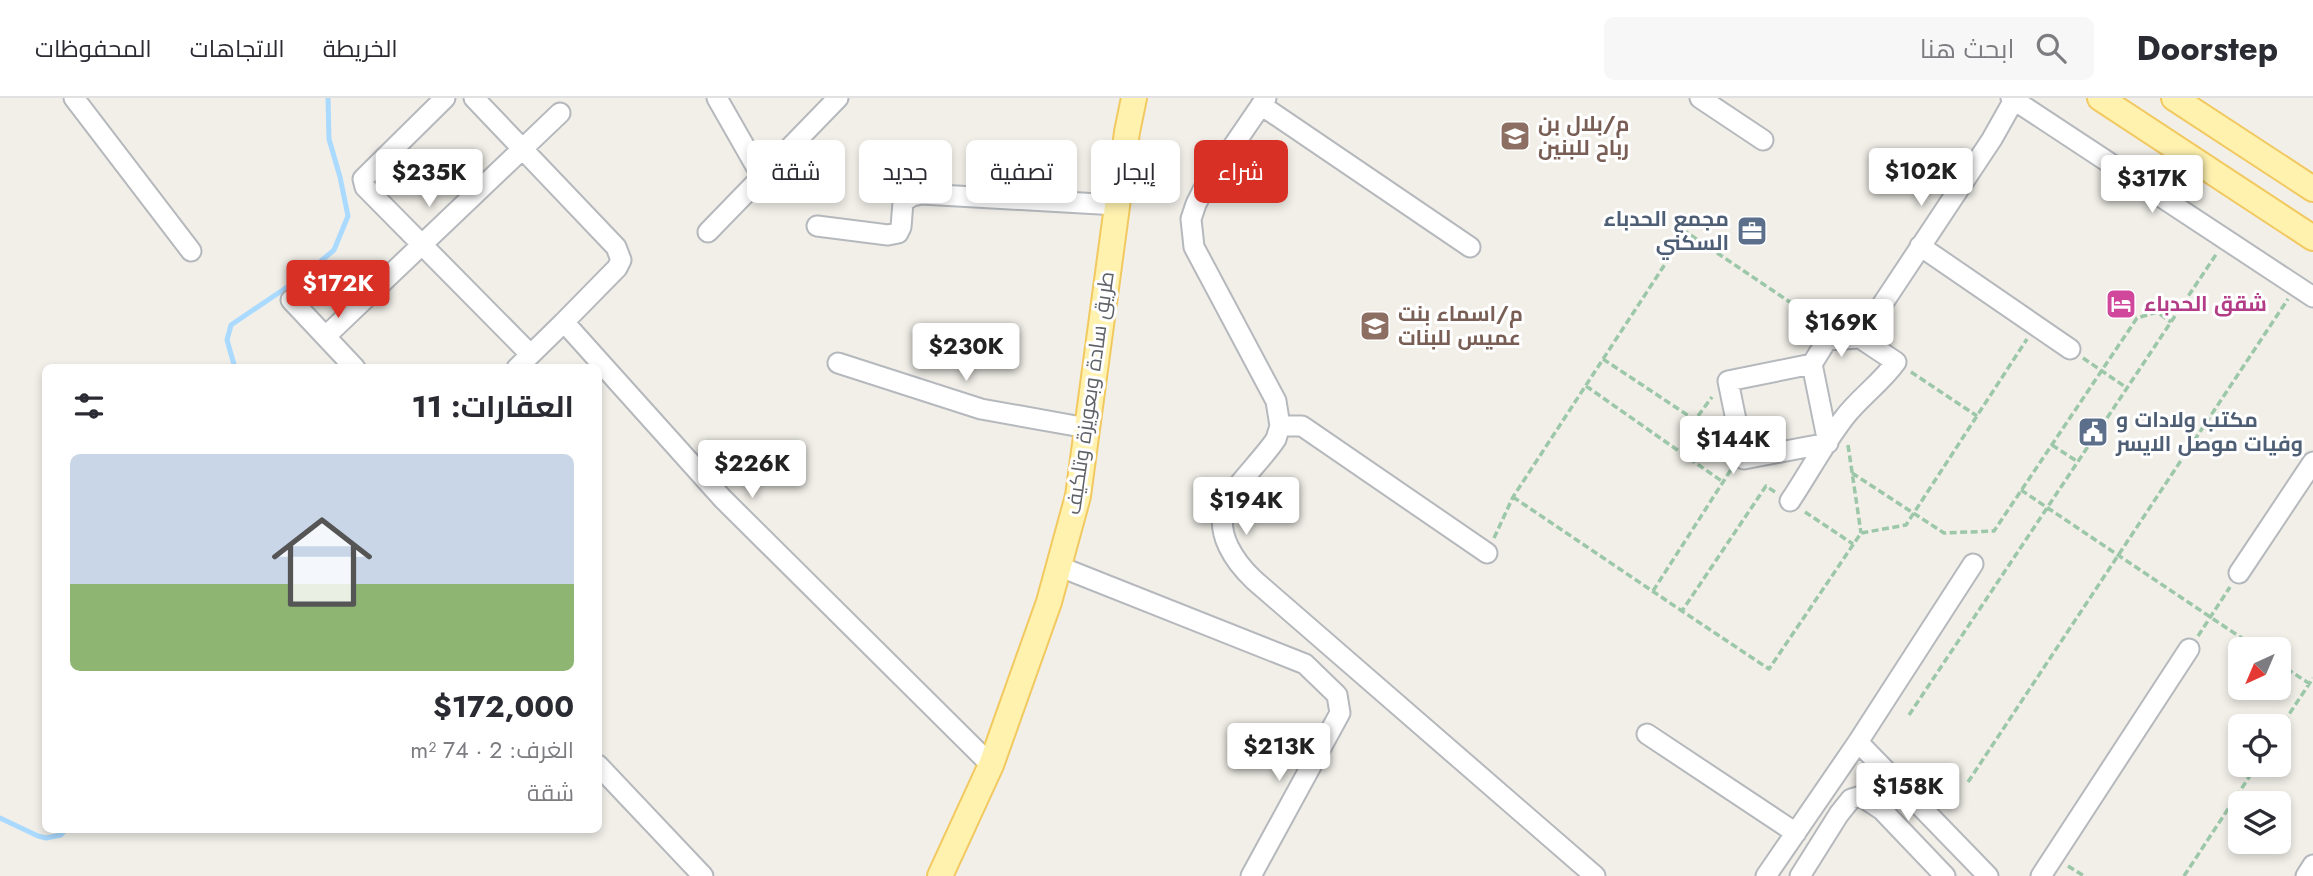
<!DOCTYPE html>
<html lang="ar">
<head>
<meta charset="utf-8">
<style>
	:root { --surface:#fff; --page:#f7f7f7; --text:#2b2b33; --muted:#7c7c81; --line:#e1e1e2; --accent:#d93025 }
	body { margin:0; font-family:Jost,Cairo,sans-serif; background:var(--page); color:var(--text); direction:rtl; height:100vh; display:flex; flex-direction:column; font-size:26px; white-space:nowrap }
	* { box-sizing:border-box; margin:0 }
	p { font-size:23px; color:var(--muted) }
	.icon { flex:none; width:38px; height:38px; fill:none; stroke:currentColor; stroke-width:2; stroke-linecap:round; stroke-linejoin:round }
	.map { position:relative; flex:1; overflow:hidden; direction:ltr }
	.panel { position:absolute; left:42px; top:266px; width:560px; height:469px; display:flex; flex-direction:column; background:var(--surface); border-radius:10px; box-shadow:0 4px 10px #0003; direction:rtl }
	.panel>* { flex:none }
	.hud { position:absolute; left:623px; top:42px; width:665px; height:63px; direction:rtl; display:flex; gap:14px }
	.needle { width:46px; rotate:224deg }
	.buttons { position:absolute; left:2228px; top:539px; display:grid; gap:14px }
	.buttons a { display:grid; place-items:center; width:63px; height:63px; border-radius:10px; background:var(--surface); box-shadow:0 4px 10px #0003; font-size:35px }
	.price { position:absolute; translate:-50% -60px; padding:0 16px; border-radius:7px; background:#fff; color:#222; font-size:23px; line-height:46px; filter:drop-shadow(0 2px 4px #0008) }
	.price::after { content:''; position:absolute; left:50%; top:42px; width:21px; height:16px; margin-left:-10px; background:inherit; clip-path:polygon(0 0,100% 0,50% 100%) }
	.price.on { background:var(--accent); color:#fff }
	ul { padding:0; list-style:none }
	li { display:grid; align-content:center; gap:14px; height:371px; padding:0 28px }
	li span { display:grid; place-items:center; height:217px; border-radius:10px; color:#555 }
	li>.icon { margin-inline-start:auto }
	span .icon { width:126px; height:126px; fill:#fffc; stroke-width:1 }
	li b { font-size:30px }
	h2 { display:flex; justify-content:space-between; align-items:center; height:84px; padding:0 28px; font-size:30px }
	.tag { padding:0 24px; border-radius:10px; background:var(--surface); box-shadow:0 4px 10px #0003; font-size:24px; line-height:63px }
	.tag.on { background:var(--accent); color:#fff }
	header { display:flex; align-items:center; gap:42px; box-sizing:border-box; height:98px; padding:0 35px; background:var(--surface); border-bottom:2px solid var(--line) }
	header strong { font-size:33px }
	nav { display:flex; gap:38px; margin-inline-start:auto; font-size:24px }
	.search { width:490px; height:63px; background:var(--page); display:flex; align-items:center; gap:18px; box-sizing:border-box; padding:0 24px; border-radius:10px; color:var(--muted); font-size:26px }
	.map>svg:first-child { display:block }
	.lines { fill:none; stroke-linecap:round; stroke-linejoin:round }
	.stream { stroke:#aadaff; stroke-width:5 }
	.minor-casing { stroke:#b5b8bc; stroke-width:23 }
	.major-casing { stroke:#f2c960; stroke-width:28 }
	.path { stroke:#9cc7a9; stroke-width:3.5; stroke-dasharray:7 3.5; stroke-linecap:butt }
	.minor { stroke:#fff; stroke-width:19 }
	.major { stroke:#fff2af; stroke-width:24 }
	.labels { text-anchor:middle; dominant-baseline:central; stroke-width:6; stroke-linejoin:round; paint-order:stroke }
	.education-label { font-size:21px; font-weight:bold; fill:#785e54; stroke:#fff; text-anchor:start }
	.service-label { font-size:21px; font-weight:bold; fill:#4e5e75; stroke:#fff; text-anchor:end }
	.hotel-label { font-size:21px; font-weight:bold; fill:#b23c85; stroke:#fff; text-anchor:start }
	.street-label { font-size:21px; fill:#5f6368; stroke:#fff }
</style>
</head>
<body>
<header>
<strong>Doorstep</strong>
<div class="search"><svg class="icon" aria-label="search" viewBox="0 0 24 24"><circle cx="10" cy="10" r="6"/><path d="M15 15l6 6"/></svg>ابحث هنا</div>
<nav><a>الخريطة</a><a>الاتجاهات</a><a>المحفوظات</a></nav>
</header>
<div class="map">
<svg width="2313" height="778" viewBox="0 0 2313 778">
	<rect width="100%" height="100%" fill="#f1efe8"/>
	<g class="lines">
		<path class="stream" d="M 235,270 L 227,242 L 231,227 L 302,179 L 334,152 L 348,118 L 340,79 L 329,41 L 328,0
			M 0,720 L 38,738 L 46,740 L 61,737 L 65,732"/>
		<g class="minor-casing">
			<path id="minor" d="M 74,0 L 191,153
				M 445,0 L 363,81 L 365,89 L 530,256
				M 474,0 L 616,149 L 621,162 L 617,170 L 564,224
				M 717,0 L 762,79
				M 1266,0 L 1203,92 L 1196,106 L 1191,121 L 1194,149 L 1276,303 L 1280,328 L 1276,341 C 1264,360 1232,390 1225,408 C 1215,436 1235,464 1254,482 L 1595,778
				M 1700,0 L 1763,42
				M 2011,0 L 2313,199
				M 1261,7 L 1470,149
				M 817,128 L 888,137 L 898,135 L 901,129 L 903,104 L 912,98 L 922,96 L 1117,107
				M 708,134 L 838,0
				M 1920,148 L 2070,251
				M 291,202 L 355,270
				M 326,238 L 560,15
				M 1860,240 L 1992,41 L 2015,0
				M 838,265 L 981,311 L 1087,330
				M 517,270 L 564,224 L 723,401 L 991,667
				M 1280,328 L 1302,328 L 1487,455
				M 1790,403 C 1808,376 1824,346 1844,320 C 1859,300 1881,285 1896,264 L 1860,240 L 1827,242 L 1812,266 L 1828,345 L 1744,361 L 1728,283 L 1812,266
				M 1058,468 L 1305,566 L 1337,597 L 1340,615 L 1251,778
				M 2239,475 L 2313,364
				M 1647,636 L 1796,735
				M 1858,644 L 1988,778
				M 598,667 L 703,778
				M 1766,778 L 1858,644 L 1973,466
				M 1800,778 L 1839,716 L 1851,701 L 1861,698 L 1882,712 L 1945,778
				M 2041,778 L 2189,551
				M 2306,778 L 2313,767"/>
		</g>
		<g class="major-casing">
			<path id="major" d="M 2100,0 L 2313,140
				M 2174,0 L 2313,91
				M 940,778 L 991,667 L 1049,504 L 1078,398 L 1127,34 L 1134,0"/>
		</g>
		<path class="path" d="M 2083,260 L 2127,290
			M 1603,261 L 1695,322 L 1712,299
			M 1911,274 L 1977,318
			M 1586,288 L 1723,384
			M 1848,347 L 1861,435
			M 2052,347 L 2078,364
			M 1852,375 L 1944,435 L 1994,433 L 2137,220 L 2157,214 L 2171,224
			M 2021,392 L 2258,551
			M 1775,394 L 1766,388 L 1682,513 L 1769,571 L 1861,435 L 1906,427 L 2027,241
			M 1513,399 L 1682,513
			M 1805,414 L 1853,446
			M 1494,440 L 1513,399 L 1686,134 L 1821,225
			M 1653,493 L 1732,370
			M 2198,538 L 2230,489
			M 2278,565 L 2313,588
			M 1909,617 L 2217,155
			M 2278,633 L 2313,580
			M 1968,684 L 2288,201
			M 2068,768 L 2084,778
			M 2184,778 L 2257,667"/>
		<use href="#minor" class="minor"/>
		<use href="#major" class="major"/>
	</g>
	<defs>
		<g id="school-square" transform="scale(1.575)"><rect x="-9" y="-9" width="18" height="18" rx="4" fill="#8d6e63" stroke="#fff"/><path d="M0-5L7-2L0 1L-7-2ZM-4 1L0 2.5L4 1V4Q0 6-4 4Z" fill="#fff"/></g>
		<g id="office-square" transform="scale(1.575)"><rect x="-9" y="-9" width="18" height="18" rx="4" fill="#5c6f8a" stroke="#fff"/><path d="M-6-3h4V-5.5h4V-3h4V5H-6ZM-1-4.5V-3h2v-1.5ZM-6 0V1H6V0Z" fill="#fff"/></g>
		<g id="hotel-square" transform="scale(1.575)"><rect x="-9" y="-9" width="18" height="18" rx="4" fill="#d1479c" stroke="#fff"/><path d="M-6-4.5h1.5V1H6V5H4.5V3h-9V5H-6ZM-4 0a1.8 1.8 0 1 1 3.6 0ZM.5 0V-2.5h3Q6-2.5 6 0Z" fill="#fff"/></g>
		<g id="civic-square" transform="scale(1.575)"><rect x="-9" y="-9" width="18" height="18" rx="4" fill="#5c6f8a" stroke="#fff"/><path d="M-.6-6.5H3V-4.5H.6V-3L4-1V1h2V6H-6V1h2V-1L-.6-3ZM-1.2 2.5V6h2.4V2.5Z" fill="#fff"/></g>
	</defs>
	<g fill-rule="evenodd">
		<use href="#school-square" x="1515" y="38"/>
		<use href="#office-square" x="1752" y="133"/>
		<use href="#hotel-square" x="2121" y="206"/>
		<use href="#school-square" x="1375" y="228"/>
		<use href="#civic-square" x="2093" y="334"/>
	</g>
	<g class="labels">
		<g class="education-label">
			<text x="1538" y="26">م/بلال بن<tspan x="1538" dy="24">رباح للبنين</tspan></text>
			<text x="1398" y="216">م/اسماء بنت<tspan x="1398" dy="24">عميس للبنات</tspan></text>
		</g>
		<g class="service-label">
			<text x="1729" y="121">مجمع الحدباء<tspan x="1729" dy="24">السكني</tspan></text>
			<text x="2116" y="322" text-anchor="start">مكتب ولادات و<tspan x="2116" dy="24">وفيات موصل الايسر</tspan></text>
		</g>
		<g class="hotel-label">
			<text x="2144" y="206">شقق الحدباء</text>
		</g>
		<g class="street-label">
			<text transform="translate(1090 295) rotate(-82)">طريق سادة وبعويزة وتلكيف</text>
		</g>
	</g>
</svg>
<div class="buttons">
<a><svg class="needle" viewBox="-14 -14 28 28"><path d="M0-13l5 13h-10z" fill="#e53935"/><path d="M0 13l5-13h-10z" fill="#7c7c81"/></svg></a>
<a><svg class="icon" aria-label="locate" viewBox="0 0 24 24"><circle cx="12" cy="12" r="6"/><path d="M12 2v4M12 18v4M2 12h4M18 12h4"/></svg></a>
<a><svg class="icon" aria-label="layers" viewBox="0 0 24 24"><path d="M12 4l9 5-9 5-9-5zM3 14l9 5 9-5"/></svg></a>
</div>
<b class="price" style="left:1921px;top:110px">$102K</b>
<b class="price" style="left:429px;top:111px">$235K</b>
<b class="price" style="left:2152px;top:117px">$317K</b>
<b class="price on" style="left:338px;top:222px">$172K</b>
<b class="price" style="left:1841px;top:261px">$169K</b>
<b class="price" style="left:966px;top:285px">$230K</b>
<b class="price" style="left:1733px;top:378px">$144K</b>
<b class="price" style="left:752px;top:402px">$226K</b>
<b class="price" style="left:1246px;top:439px">$194K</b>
<b class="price" style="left:1279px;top:685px">$213K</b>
<b class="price" style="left:1908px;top:725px">$158K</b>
<div class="hud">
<a class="tag on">شراء</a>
<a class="tag">إيجار</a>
<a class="tag">تصفية</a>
<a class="tag">جديد</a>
<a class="tag">شقة</a>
</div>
<section class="panel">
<h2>العقارات: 11<svg class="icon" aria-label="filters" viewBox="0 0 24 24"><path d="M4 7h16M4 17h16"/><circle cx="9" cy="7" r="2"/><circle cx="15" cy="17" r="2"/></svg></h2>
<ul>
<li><span style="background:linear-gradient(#c9d6e8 60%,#8fb573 0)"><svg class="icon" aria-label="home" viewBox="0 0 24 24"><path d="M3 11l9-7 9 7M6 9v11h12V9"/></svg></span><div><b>$172,000</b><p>الغرف: 2 · 74 m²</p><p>شقة</p></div></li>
</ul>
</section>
</div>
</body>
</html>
